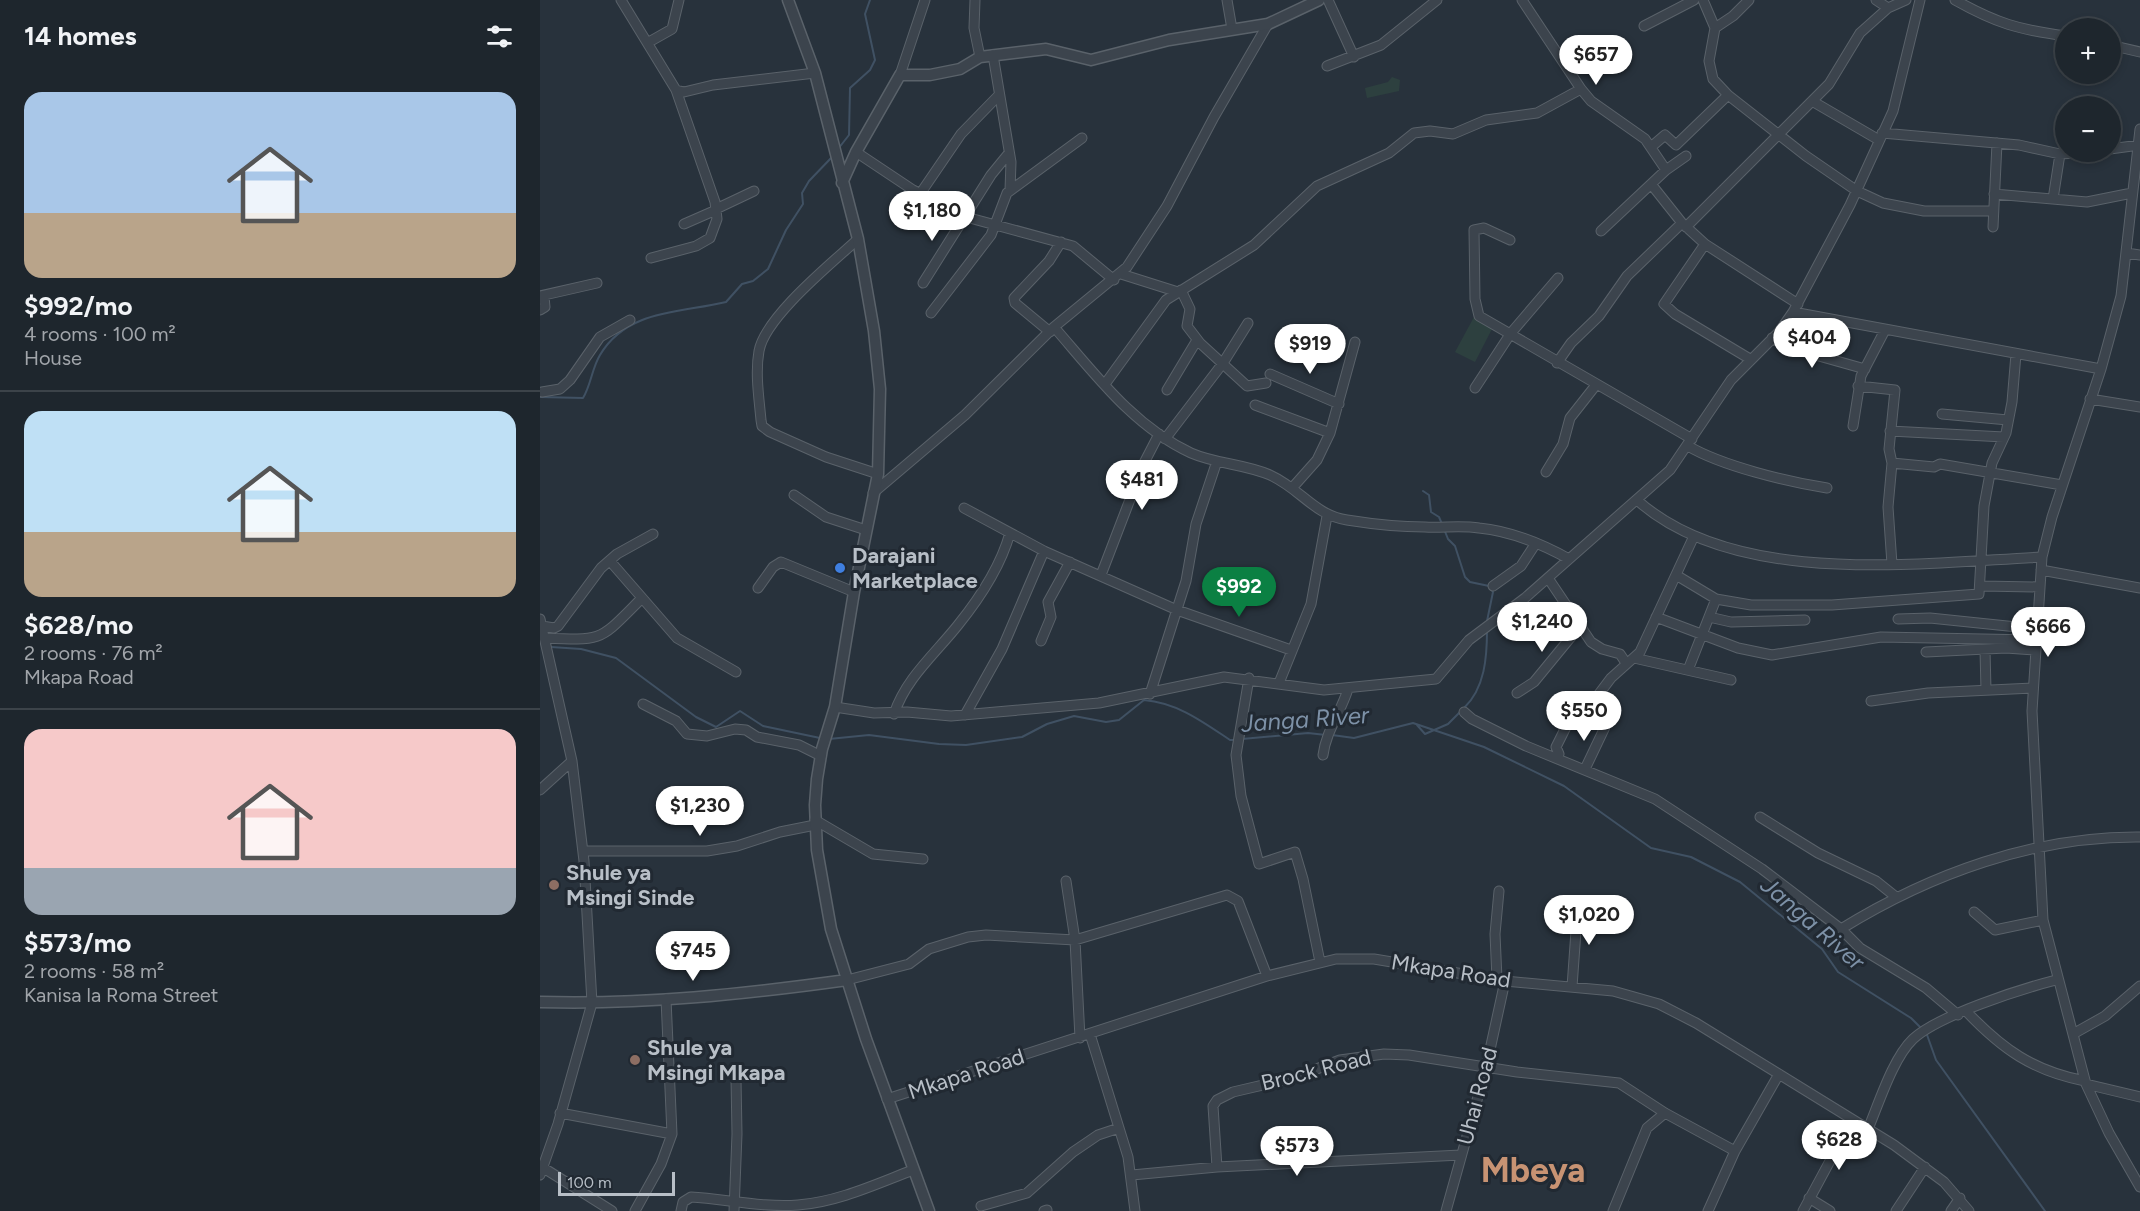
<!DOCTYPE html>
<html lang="en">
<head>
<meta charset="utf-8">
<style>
	:root { --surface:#1e262d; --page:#262e35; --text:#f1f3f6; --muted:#a1a5aa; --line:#3c4349; --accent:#0b8043 }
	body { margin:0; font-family:Figtree,sans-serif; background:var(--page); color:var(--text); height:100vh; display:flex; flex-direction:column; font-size:22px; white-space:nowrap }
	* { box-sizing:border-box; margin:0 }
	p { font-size:20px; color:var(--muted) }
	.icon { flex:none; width:33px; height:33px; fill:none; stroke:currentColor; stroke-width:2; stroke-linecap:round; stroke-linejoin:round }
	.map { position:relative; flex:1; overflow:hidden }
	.panel { display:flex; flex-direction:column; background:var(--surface); width:540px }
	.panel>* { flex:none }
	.fabs { position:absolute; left:1515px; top:18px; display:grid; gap:12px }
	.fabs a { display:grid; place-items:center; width:66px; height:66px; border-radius:50%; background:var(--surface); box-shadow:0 3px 9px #0003,0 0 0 2px var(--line); font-size:30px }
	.scale { position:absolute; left:18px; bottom:15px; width:117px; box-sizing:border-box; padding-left:6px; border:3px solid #b8bfc7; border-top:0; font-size:16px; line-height:21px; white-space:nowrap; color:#b8bfc7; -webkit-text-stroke:4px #212932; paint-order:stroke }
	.price { position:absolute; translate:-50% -51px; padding:0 14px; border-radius:21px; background:#fff; color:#222; font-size:20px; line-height:39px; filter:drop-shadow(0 2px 3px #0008) }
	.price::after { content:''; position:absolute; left:50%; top:36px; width:18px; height:14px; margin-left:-9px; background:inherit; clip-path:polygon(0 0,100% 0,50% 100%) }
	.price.current { background:var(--accent); color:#fff }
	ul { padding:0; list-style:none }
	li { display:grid; align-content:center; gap:12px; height:318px; padding:0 24px }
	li+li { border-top:2px solid var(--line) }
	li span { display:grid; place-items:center; height:186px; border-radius:18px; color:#555 }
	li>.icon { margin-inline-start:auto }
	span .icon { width:108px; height:108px; fill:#fffc; stroke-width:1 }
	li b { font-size:26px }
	h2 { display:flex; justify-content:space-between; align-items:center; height:72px; padding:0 24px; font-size:26px }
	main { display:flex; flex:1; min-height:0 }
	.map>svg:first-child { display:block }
	.green { fill:#2d403f }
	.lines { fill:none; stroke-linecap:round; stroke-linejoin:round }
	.stream { stroke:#405163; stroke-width:2 }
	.minor-casing { stroke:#5a626a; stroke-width:11 }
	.tertiary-casing { stroke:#5a626a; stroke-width:13 }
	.minor { stroke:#3c444d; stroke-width:9 }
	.tertiary { stroke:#3c444d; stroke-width:10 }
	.shop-dot { fill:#3f7fe0; stroke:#212932; stroke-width:2 }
	.education-dot { fill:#8d6e63; stroke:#212932; stroke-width:2 }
	.labels { text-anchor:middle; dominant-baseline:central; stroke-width:6; stroke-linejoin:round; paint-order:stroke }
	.poi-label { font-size:22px; font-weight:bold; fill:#b8bfc7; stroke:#212932; text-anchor:start }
	.street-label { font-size:22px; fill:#b8bfc7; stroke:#212932 }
	.water-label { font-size:24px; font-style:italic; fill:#7d91a7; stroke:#212932 }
	.town-label { font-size:34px; font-weight:bold; fill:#c89373; stroke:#212932 }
</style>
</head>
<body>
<main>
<section class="panel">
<h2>14 homes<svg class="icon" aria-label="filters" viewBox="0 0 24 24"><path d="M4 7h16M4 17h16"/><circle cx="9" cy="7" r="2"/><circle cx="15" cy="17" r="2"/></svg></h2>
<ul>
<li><span style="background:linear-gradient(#a9c7e8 65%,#b9a48a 0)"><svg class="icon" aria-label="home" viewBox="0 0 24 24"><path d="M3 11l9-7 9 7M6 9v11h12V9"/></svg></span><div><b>$992/mo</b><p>4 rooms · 100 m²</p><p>House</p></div></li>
<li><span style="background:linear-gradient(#bfe0f5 65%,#b9a48a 0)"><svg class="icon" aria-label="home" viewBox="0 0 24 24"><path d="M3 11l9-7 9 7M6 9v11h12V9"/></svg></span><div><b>$628/mo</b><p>2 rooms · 76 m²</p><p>Mkapa Road</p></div></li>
<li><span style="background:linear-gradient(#f6c9c9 75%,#9aa5b1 0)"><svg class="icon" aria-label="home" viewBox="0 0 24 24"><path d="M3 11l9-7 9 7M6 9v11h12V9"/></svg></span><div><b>$573/mo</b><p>2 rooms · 58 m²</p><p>Kanisa la Roma Street</p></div></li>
</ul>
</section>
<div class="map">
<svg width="1600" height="1211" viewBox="0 0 1600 1211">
	<rect width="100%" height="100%" fill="#28323c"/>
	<path class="green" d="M 852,77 L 860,80 L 859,91 L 827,98 L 825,88 L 848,82 Z
		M 934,317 L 953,327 L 935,362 L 915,352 Z"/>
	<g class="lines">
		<path class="stream" d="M 298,149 L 309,135 L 310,88 L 330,70 L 335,60 L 325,14 L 330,0
			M 0,397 L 43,398 C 51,385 52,368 60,355 C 87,309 141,313 186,302 L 202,284 L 213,281 L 228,269 L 246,230 L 263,204 L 262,193 L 269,181 L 293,156
			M 883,491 L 889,495 L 891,512 L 899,517 L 902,524
			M 904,529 L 908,539 L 915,546 L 925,577 L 930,582 L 949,586 L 953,592 L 947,621
			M 11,647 L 41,649 L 76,658 L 156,717 L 176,727 L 200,711 L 223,726 L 280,738
			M 924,708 C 945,688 947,657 947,630
			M 877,725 L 885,734 L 908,724 L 920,712
			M 792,735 L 814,738 L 873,723 L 944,747 L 1024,786 L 1111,848 L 1151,857 L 1200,882 L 1282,949 L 1298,972 L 1371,1018 L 1381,1028
			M 289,739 L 329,735 L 399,744 L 426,745 L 482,737 L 507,724 L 534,716 L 566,722 L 579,720 L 604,700 C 638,703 663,722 690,740 L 697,740
			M 702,739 L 768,733 L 786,735
			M 1386,1032 L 1396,1060 L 1505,1211"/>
		<g class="minor-casing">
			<path id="minor" d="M 81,0 L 136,90 L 144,92 L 173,85 L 275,73
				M 435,0 L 434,28 L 440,57
				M 687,0 L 692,29
				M 788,0 L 814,57
				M 982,0 L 1041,89 L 1051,101 L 1105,139 L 1126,170
				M 1163,0 L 1175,28 L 1169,61 L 1173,79 L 1188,95 L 1266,156 L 1317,191 L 1343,203 L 1384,211 L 1453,211
				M 1336,0 L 1348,8
				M 1415,0 C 1456,23 1479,30 1526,36
				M 1104,26 L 1154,0
				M 1175,28 L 1193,16 L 1209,0
				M 109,42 L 132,29 L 139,0
				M 1570,45 L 1600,52
				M 453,55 L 471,162 L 470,190
				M 787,66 L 841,45 L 897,0
				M 360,75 L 385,0
				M 1272,101 L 1339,140
				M 1600,129 L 1581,296 L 1561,369 L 1512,517 L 1502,557 L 1492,711 L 1503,920 L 1546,1084 L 1569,1133 L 1600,1187
				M 1342,133 L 1479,145 L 1520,154 L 1551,152
				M 1111,147 L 1125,135 L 1136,145 L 1188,95
				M 1570,149 L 1600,145
				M 316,152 L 373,190 L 426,217 L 533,246 L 574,280
				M 1111,184 L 1142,223 L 1165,244 L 1258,304
				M 380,194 L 421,134 L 459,95
				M 1454,194 L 1547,202 L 1592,193
				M 1513,199 L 1520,154
				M 176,209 L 214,191
				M 144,224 L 176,210
				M 1146,227 L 1289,84 L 1320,33 L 1348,8 L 1366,0
				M 1453,227 L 1457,143
				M 1061,231 L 1126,170 L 1146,156
				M 318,239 C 292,263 225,317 219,351 C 215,373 219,398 221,420 L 222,426 L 230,432 L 286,457 L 338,474
				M 970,240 L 944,228 L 934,230 L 935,299 L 939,316 L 1152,439
				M 1165,244 L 1124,304 L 1135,314 L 1210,359
				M 1587,253 L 1600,255
				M 111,258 L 156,246 L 170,238 L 177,219 L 175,202 L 136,90
				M 581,274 L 638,292
				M 383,283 L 451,175 L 469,153
				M 641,290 L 650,309 L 647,326 L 660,343 L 707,386 L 726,383
				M 0,296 L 57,283
				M 0,310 L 5,307 L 4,297
				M 1253,312 L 1561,369
				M 391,313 L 451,235 L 467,193 L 542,138
				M 514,327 C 555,374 594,427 651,453 C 676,464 705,464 730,475 C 761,489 774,515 807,520 C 832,524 859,527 885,527 C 903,528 921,525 939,528 C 970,531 1002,544 1029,559
				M 510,332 L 475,303 L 474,298 L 509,261 L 521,242
				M 1232,338 L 1254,349 L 1325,369
				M 1017,363 L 1031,343 L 1059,316 L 1087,276 L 1142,223
				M 730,374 L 799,404
				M 565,384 L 626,300 L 714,245 L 777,186 L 849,153 L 874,133 L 890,131 L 913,134 L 946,120 L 997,113 L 1041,89
				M 1318,386 L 1355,390 L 1349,449 L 1352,463 L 1348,507 L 1352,564
				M 935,388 L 971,333 L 1018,278
				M 627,390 L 657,340
				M 2,392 L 20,389 L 30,380 L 60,337 L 90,320
				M 1550,399 L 1600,407
				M 715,405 L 790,433
				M 1402,414 L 1468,420
				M 1313,426 L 1321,376 L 1345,330
				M 1350,431 L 1464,437
				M 625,439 L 683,363 L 708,323
				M 1148,446 C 1182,466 1248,482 1287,488
				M 1352,463 L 1394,467 L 1400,464 L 1522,485
				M 1006,472 L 1023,444 L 1030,418 L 1056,385
				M 753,487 L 777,460 L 790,433 L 815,342
				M 333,493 L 425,415 L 514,327 L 587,267 L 627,206 L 674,117 L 728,24
				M 254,495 L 286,517 L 326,530
				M 1097,500 C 1195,588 1380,563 1502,557
				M 424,508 L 504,551 L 637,610 L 751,650
				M 70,561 L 137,638 L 196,672
				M 1501,570 L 1600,588
				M 561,575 L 604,463 L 619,434
				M 1136,575 L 1176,599 L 1211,605 L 1292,605 L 1439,594 L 1444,506 L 1452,463 L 1466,433 L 1472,402 L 1476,354
				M 1008,578 L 1051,642 L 1062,649 L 1080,654 L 1086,663
				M 953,586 L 981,566 L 996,543
				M 1442,586 L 1500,587
				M 218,588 L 233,567 L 241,562 L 314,592
				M 1116,617 L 1198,648 L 1232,655 L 1341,637 L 1496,640
				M 1169,617 L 1191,622 L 1265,620
				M 0,619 L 32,761 L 44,861 L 52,1003 L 18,1124 L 0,1175
				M 1358,619 L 1390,618 L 1497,629
				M 2,626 L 14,628 L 18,626 L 61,568 L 77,554 L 113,534
				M 4,638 C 64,641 59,641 101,599
				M 501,641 L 511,617 L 508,602 L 530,562
				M 1445,650 L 1446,690
				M 1386,652 L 1466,648 L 1495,650
				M 1094,658 L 1191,680
				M 1148,670 L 1176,599
				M 709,678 L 696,755 L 701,796 L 719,864 L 755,852 L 763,879 L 780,962
				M 739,683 L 771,604 L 787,516
				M 977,693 L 994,682 L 1040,626
				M 610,694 L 646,581 L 656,524 L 677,461
				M 1331,701 L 1388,693 L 1493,688
				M 103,704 L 136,721 L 147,734 L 167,736 L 195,729 L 206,730 L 217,737 L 259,745 L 281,756
				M 295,707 L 334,713 L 367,712 L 411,716 L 559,703 L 684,677 L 784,690 L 896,679 L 929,640 L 985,598 L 1130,470 L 1191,380 L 1239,332 L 1253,312 L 1310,205 L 1353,111 L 1380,0
				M 924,712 L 932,719 L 986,746 L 1115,799 L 1222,869 L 1301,929 L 1320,948 L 1386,988 L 1418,1015
				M 354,714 C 366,678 395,654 418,625 C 439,599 461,565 470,533
				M 425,715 L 462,649 L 504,551
				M 783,755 C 786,731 801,712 808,689
				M 1017,757 L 1019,754 L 1016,747 L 1029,721 L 1037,723 L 1071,678 L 1100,652 L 1154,536
				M 1045,769 L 1066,725
				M 0,790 L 32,761
				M 1220,817 L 1278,853 L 1336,881 L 1356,897
				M 275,820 L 333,854 L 383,859
				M 43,851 L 167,851 L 197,846 L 240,832 L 275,825
				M 526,881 L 535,940 L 540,1038
				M 1434,912 L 1455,930 L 1503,920
				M 1301,929 C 1390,874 1494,836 1600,837
				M 957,979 L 955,934 L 959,891
				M 307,980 L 369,964 L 389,949 L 428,937 L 446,935 L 535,940 L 687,895 L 698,901 L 727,976
				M 1032,987 L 1038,903
				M 1426,1011 C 1462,1049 1493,1071 1545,1081
				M 550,1034 L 588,1157 L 595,1211
				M 1533,1034 L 1565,1016 L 1600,986
				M 1546,1084 L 1600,1097
				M 347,1099 L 727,976 L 796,959 L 834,959 L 965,981 L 1073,991 L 1119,1004 L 1156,1023 L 1354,1145 L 1404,1182 L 1429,1211
				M 20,1113 L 132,1134
				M 1328,1129 C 1339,1103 1353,1058 1373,1039 C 1399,1015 1481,989 1516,980
				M 2,1167 L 72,1211
				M 677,1167 L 673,1106 L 677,1100 L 693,1092 L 753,1078 L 800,1060 L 844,1054 L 869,1055 L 977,1072 L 1079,1083 L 1125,1113 L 1195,1151
				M 592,1175 L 677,1167 L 921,1155
				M 1269,1198 L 1290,1211
				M 441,1206 L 487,1193 L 533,1152 L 558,1135 L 579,1128
				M 95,1211 L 121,1164 L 132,1134 L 126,999
				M 141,1211 L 143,1202 L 151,1197 C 185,1199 225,1208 258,1205 C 298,1202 336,1184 373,1170
				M 194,1211 L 197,1134 L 196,1079
				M 504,1211 L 507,1210
				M 906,1211 L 946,1068 L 965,981
				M 1073,1211 L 1107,1128 L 1125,1113
				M 1168,1211 L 1195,1151 L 1239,1074
				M 1263,1211 L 1312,1120
				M 1356,1211 L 1385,1167
				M 1411,1211 L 1420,1198"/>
		</g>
		<g class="tertiary-casing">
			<path id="tertiary" d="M 248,0 L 275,73 L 318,239 L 334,331 L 340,389 L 338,474 L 314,592 L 295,707 L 282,749 L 277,779 L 275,805 L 277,850 L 291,929 L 326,1039 L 389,1211
				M 302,183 L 316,152 L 360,75 L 390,75 L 420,69 L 440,57 L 506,49 L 551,60 L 629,40 L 728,24 L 779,0
				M 0,1002 C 102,1005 206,994 307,980"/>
		</g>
		<use href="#minor" class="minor"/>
		<use href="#tertiary" class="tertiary"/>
	</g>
	<circle class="shop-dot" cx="300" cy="568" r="6"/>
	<g class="education-dot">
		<circle cx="14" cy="885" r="6"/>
		<circle cx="95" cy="1060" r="6"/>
	</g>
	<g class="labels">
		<g class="poi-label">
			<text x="312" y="555">Darajani<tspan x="312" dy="25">Marketplace</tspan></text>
			<text x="26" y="872">Shule ya<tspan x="26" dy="25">Msingi Sinde</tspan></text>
			<text x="107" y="1047">Shule ya<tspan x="107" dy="25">Msingi Mkapa</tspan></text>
		</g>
		<g class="street-label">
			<text transform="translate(911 971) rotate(9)">Mkapa Road</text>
			<text transform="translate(776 1070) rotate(-14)">Brock Road</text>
			<text transform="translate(426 1074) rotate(-18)">Mkapa Road</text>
			<text transform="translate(937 1096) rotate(-75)">Uhai Road</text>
		</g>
		<g class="water-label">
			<text transform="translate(765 719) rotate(-4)">Janga River</text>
			<text transform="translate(1273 923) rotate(41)">Janga River</text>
		</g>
		<g class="town-label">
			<text x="993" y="1170">Mbeya</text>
		</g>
	</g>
</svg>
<div class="fabs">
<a>+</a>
<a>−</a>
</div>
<div class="scale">100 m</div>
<b class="price" style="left:1056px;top:86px">$657</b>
<b class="price" style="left:392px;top:242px">$1,180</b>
<b class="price" style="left:1272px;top:369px">$404</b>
<b class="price" style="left:770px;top:375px">$919</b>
<b class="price" style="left:602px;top:511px">$481</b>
<b class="price current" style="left:699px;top:618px">$992</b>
<b class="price" style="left:1002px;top:653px">$1,240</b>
<b class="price" style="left:1508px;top:658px">$666</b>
<b class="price" style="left:1044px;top:742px">$550</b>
<b class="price" style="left:160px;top:837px">$1,230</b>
<b class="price" style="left:1049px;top:946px">$1,020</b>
<b class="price" style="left:153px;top:982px">$745</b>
<b class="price" style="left:1299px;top:1171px">$628</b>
<b class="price" style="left:757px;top:1177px">$573</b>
</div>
</main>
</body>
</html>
